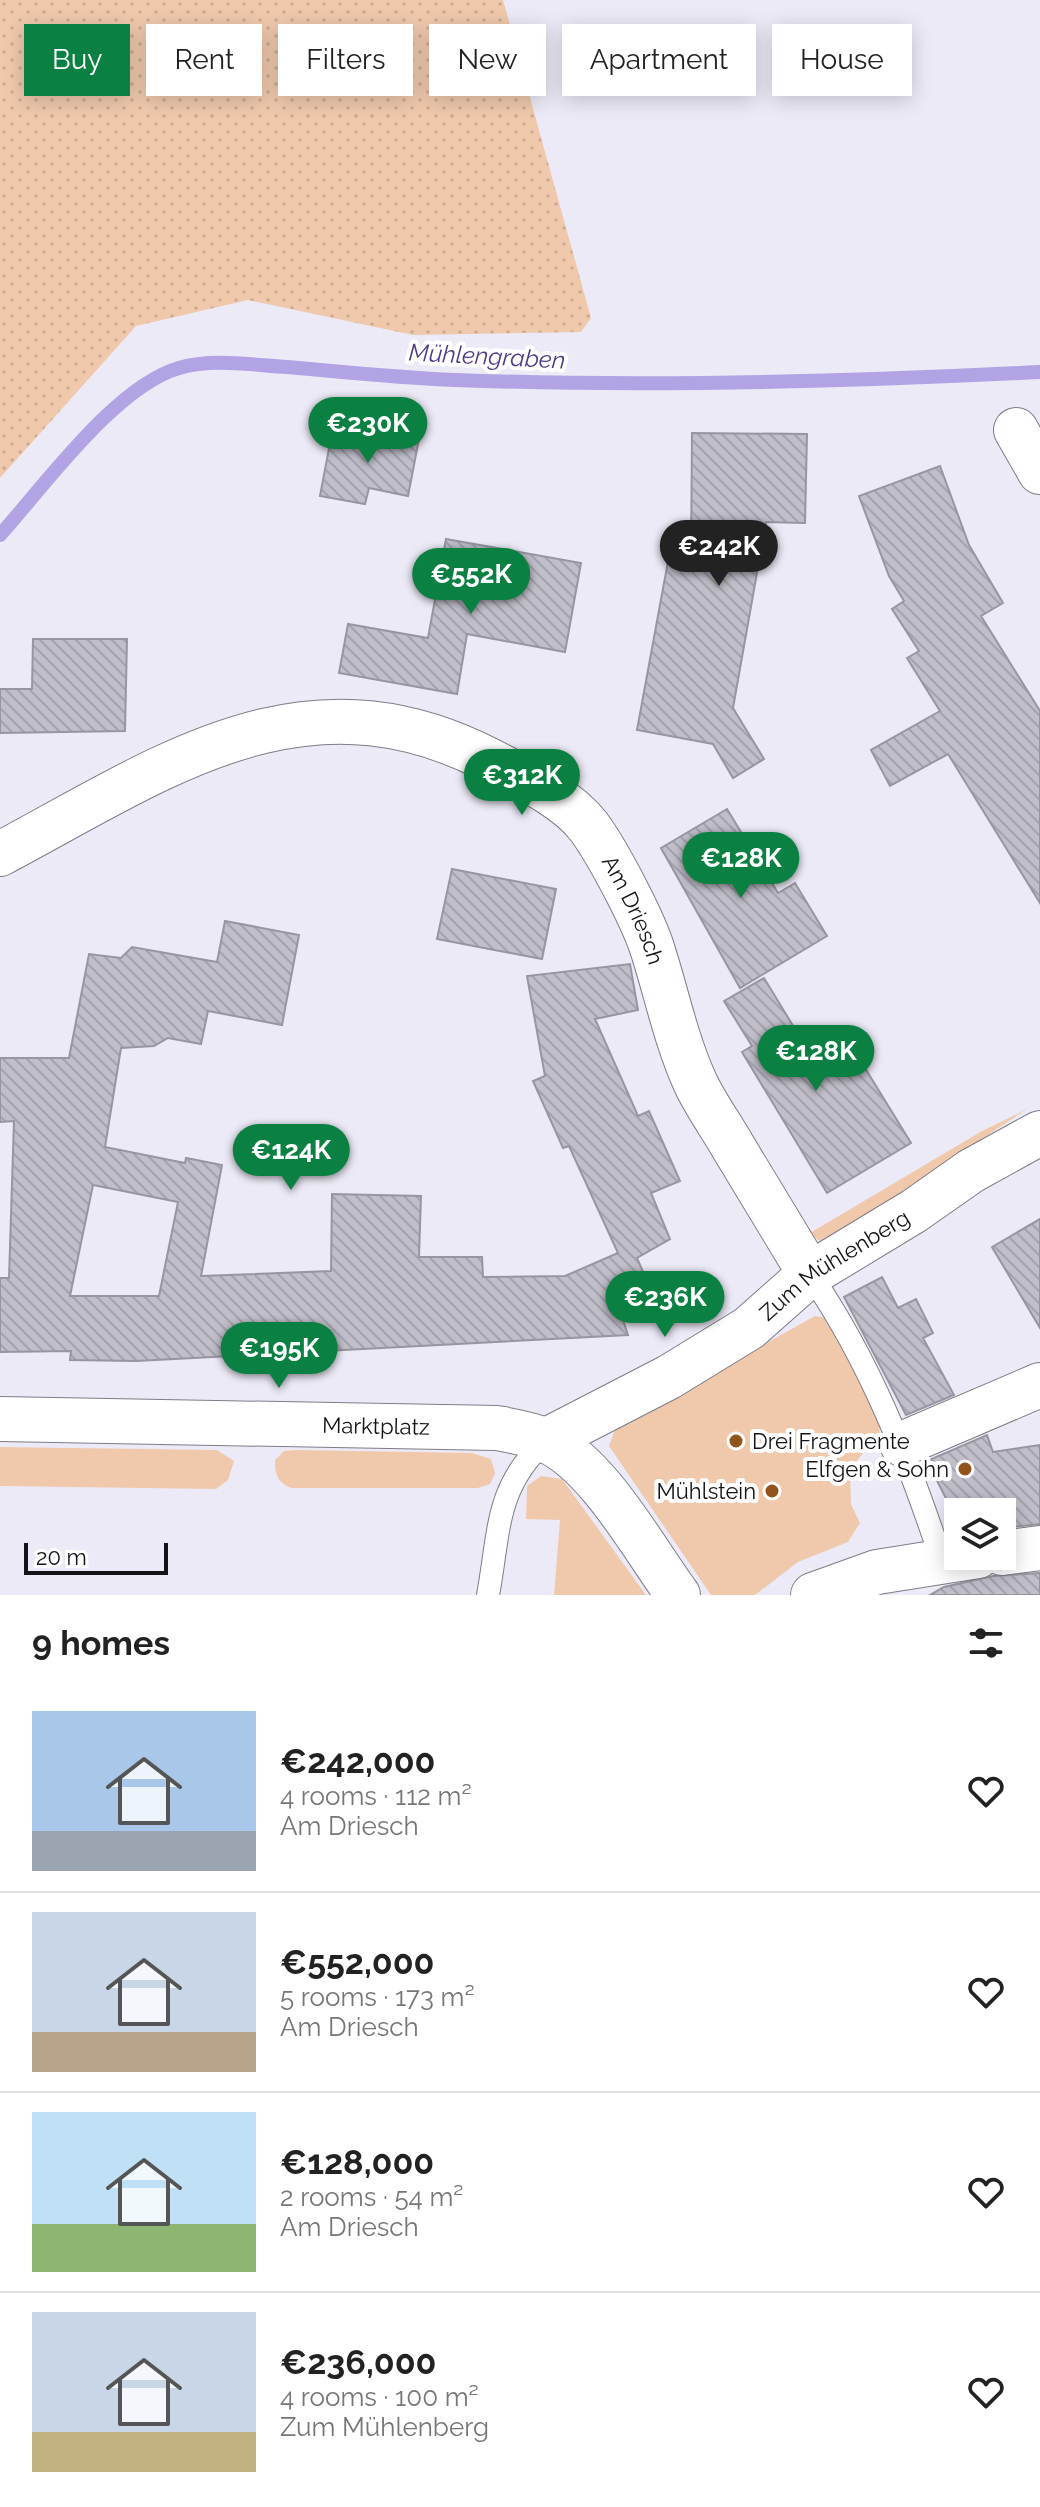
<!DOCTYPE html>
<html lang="en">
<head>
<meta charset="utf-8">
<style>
	:root { --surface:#fff; --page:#f2f2f2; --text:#222; --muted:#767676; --line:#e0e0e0; --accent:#0b8043 }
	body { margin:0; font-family:Raleway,sans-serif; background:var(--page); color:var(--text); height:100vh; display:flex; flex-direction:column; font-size:30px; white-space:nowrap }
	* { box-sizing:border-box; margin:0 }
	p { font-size:26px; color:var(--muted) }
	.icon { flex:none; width:44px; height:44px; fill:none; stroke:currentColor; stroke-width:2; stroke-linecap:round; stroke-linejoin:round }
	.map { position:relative; height:1595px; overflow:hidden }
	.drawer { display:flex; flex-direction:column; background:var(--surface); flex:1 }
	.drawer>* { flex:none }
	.guide { position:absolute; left:24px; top:24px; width:992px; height:72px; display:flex; gap:16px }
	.buttons { position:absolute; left:944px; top:1498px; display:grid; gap:16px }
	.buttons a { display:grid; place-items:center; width:72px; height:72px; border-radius:0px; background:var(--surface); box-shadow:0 4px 20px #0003; font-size:40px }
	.scale { position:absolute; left:24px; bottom:20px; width:144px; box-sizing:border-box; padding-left:8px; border:4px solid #141317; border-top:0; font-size:22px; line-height:28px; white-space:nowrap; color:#141317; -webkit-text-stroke:6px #fff; paint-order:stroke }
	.price { position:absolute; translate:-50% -68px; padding:0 18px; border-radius:28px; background:var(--accent); color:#fff; font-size:26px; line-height:52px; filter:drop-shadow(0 2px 4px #0008) }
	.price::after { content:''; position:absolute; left:50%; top:48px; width:24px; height:18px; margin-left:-12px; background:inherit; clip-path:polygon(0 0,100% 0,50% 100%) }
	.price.current { background:#222; color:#fff }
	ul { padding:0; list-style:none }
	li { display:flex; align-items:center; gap:24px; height:200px; padding:0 32px }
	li+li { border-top:2px solid var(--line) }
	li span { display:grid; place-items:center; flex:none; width:224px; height:160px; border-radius:0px; color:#555 }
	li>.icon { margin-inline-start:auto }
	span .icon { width:96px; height:96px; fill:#fffc; stroke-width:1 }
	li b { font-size:34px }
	h2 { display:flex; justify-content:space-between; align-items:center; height:96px; padding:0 32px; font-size:34px }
	.pill { padding:0 28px; border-radius:0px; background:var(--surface); box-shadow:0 4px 20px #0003; font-size:28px; line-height:72px }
	.pill.current { background:var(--accent); color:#fff }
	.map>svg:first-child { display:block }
	.grass { fill:#f0c9ad }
	.garden { fill:url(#garden-dots) }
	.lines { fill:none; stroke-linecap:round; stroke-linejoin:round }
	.stream { stroke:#b2a3e5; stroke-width:14 }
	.building { fill:url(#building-back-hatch); stroke:#9895a1; stroke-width:2; fill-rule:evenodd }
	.lane-casing { stroke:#7e7c86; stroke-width:24 }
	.street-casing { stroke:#7e7c86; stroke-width:46 }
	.lane { stroke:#fff; stroke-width:22 }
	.street { stroke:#fff; stroke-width:44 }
	.poi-dot { fill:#92531b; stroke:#fff; stroke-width:3 }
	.labels { text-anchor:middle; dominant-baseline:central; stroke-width:8; stroke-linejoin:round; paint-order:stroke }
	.street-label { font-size:22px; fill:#141317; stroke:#fff }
	.poi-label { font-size:22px; fill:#141317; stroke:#fff; text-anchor:end }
	.water-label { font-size:24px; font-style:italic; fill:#513987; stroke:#fff }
</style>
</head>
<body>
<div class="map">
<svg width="1040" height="1595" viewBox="0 0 1040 1595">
	<defs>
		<pattern id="garden-dots" width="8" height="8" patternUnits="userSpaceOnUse" patternTransform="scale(2)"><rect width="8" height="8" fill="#f0c9ad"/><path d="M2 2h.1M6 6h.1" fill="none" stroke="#cdac94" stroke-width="1.8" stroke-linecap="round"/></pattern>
		<pattern id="building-back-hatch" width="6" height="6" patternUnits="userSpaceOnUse" patternTransform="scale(2)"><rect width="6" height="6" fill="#c0bec9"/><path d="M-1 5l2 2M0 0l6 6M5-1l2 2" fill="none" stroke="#a4a2ac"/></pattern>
	</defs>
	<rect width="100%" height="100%" fill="#eceaf6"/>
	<path class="grass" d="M 1027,1109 L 823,1244 L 810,1233 L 982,1131 Z
		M 815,1316 L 827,1318 L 881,1419 L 879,1434 L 850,1469 L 851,1504 L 860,1523 L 848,1542 L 798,1562 L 755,1595 L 711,1595 L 609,1446 L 616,1427 Z
		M 0,1447 L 217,1450 L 234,1461 L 228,1480 L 216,1489 L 0,1486 Z
		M 296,1450 L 472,1453 L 491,1459 L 495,1473 L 490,1484 L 478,1488 L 291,1488 C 277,1482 275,1474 275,1460 L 284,1451 Z
		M 541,1476 L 562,1479 L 646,1595 L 554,1595 L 560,1520 L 526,1519 L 527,1486 Z"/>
	<path class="garden" d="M 0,0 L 503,0 L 591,318 L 581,332 L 413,335 L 248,300 L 136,326 L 0,478 Z"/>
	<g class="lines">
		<path class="stream" d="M 0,535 C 45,485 116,386 179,368 C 212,358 252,365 287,367 C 343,372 399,378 455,380 C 650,387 845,382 1040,372"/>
	</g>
	<path class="building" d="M 333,427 L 419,439 L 408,496 L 369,488 L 365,504 L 320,496 Z
		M 692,433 L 807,434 L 805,523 L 766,522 L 733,708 L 764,759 L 733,778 L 713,744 L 637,730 L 669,556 L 691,560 Z
		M 940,466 L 969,545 L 1003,603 L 981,616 L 1040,711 L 1040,903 L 948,754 L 890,786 L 871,750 L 940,711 L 907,658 L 919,651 L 892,609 L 904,601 L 889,576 L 859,496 Z
		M 446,539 L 581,563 L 565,652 L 467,634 L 457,694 L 339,673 L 348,624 L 428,638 Z
		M 33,639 L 127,639 L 125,731 L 0,733 L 0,689 L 32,689 Z
		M 727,809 L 778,893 L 795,883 L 827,936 L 740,988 L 661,848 Z
		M 452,869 L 556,889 L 542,959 L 437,939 Z
		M 225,921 L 299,935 L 282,1025 L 208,1011 L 201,1044 L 168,1038 L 154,1046 L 121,1048 L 105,1147 L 185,1163 L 186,1158 L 222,1165 L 201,1276 L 331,1271 L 332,1194 L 421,1196 L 419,1257 L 482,1257 L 483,1277 L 565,1276 L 618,1253 L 569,1146 L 563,1148 L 533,1081 L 545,1076 L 527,976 L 630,964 L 638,1010 L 595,1019 L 638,1116 L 649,1111 L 680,1181 L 651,1193 L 670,1239 L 637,1258 L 657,1304 L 623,1320 L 628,1335 L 136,1361 L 70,1360 L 71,1351 L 0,1352 L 0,1278 L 9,1278 L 14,1121 L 0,1122 L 0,1058 L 69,1058 L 89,954 L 121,958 L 132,947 L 217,962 ZM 93,1185 L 178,1202 L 159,1296 L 70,1296 Z
		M 764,978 L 809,1052 L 819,1045 L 832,1068 L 837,1064 L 841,1072 L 860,1060 L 911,1143 L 827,1193 L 742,1052 L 752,1046 L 724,1001 Z
		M 1040,1219 L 1040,1328 L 992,1247 Z
		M 882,1277 L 898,1308 L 916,1299 L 933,1333 L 923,1338 L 954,1395 L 906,1415 L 844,1297 Z
		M 987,1435 L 993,1452 L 1040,1445 L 1040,1524 L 1002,1528 L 1002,1512 L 958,1512 L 958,1522 L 927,1461 Z
		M 1040,1573 L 1040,1595 L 930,1595 L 944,1587 L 993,1576 Z"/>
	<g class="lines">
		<g class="lane-casing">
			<path id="lane" d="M 810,1274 C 871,1363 908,1459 942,1561
				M 488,1595 C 500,1530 495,1488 545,1441"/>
		</g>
		<g class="street-casing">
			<g id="street">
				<path d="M 1016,430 L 1040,472"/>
				<path id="s1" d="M 0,854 C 162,768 303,664 489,760 C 522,777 566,797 589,827 C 608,853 640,914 651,945 C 666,990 675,1038 695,1082 C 705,1104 720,1124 732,1145 C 758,1188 784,1231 810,1274"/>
				<path id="s2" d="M 0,1419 L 497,1428 C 513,1431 530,1434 545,1440 C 598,1463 644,1549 678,1595"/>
				<path id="s3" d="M 545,1441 L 669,1377 L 749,1328 L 810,1274 L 914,1211 L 971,1171 L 1040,1133"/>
				<path d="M 902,1444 L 1040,1385"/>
				<path d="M 1002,1553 L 1040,1548"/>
				<path d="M 813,1595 L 877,1572 L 978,1556"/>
			</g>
		</g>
		<use href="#lane" class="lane"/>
		<use href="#street" class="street"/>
	</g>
	<g class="poi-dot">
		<circle cx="736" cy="1441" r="8"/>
		<circle cx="965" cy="1469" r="8"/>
		<circle cx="772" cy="1491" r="8"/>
	</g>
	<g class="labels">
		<g class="street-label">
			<text stroke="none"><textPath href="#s1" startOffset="740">Am Driesch</textPath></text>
			<text stroke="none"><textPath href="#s3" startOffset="340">Zum Mühlenberg</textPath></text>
			<text stroke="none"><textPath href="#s2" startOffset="376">Marktplatz</textPath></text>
		</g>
		<g class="poi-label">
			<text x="752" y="1441" text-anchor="start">Drei Fragmente</text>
			<text x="949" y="1469">Elfgen &amp; Sohn</text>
			<text x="756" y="1491">Mühlstein</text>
		</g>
		<g class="water-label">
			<text transform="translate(487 356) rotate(3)">Mühlengraben</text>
		</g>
	</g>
</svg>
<div class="buttons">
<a><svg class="icon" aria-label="layers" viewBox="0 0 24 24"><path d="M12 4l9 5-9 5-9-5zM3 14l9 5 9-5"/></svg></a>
</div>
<div class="scale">20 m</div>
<b class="price" style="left:368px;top:465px">€230K</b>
<b class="price current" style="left:719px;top:588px">€242K</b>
<b class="price" style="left:471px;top:616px">€552K</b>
<b class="price" style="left:522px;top:817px">€312K</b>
<b class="price" style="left:741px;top:900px">€128K</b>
<b class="price" style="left:816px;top:1093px">€128K</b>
<b class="price" style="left:291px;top:1192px">€124K</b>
<b class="price" style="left:665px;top:1339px">€236K</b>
<b class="price" style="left:279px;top:1390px">€195K</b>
<div class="guide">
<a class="pill current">Buy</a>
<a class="pill">Rent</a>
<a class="pill">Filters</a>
<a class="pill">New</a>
<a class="pill">Apartment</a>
<a class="pill">House</a>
</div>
</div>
<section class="drawer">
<h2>9 homes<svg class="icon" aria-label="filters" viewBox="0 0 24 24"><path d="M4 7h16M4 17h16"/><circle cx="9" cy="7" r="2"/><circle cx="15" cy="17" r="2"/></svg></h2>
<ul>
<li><span style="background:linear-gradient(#a9c7e8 75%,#9aa5b1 0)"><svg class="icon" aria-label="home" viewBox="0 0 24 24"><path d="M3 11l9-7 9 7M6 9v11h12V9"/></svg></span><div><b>€242,000</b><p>4 rooms · 112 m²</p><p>Am Driesch</p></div><svg class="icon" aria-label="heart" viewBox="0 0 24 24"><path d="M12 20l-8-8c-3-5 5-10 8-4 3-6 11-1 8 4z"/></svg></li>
<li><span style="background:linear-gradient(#c9d6e8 75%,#b9a48a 0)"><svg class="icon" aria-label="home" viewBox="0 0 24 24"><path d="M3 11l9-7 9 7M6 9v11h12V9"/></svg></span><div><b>€552,000</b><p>5 rooms · 173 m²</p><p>Am Driesch</p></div><svg class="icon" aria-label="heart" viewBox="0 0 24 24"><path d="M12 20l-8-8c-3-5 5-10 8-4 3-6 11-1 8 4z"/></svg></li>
<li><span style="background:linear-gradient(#bfe0f5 70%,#8fb573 0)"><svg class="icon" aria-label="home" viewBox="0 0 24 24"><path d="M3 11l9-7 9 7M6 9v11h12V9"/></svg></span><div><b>€128,000</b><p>2 rooms · 54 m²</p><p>Am Driesch</p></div><svg class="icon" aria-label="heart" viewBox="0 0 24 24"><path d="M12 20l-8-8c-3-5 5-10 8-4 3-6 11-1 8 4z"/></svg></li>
<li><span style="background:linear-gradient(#c9d6e8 75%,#c2b280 0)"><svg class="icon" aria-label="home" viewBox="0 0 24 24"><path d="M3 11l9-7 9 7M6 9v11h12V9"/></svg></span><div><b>€236,000</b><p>4 rooms · 100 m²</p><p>Zum Mühlenberg</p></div><svg class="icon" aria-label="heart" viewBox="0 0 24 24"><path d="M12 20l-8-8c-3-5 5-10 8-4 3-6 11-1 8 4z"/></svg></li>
</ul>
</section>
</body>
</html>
